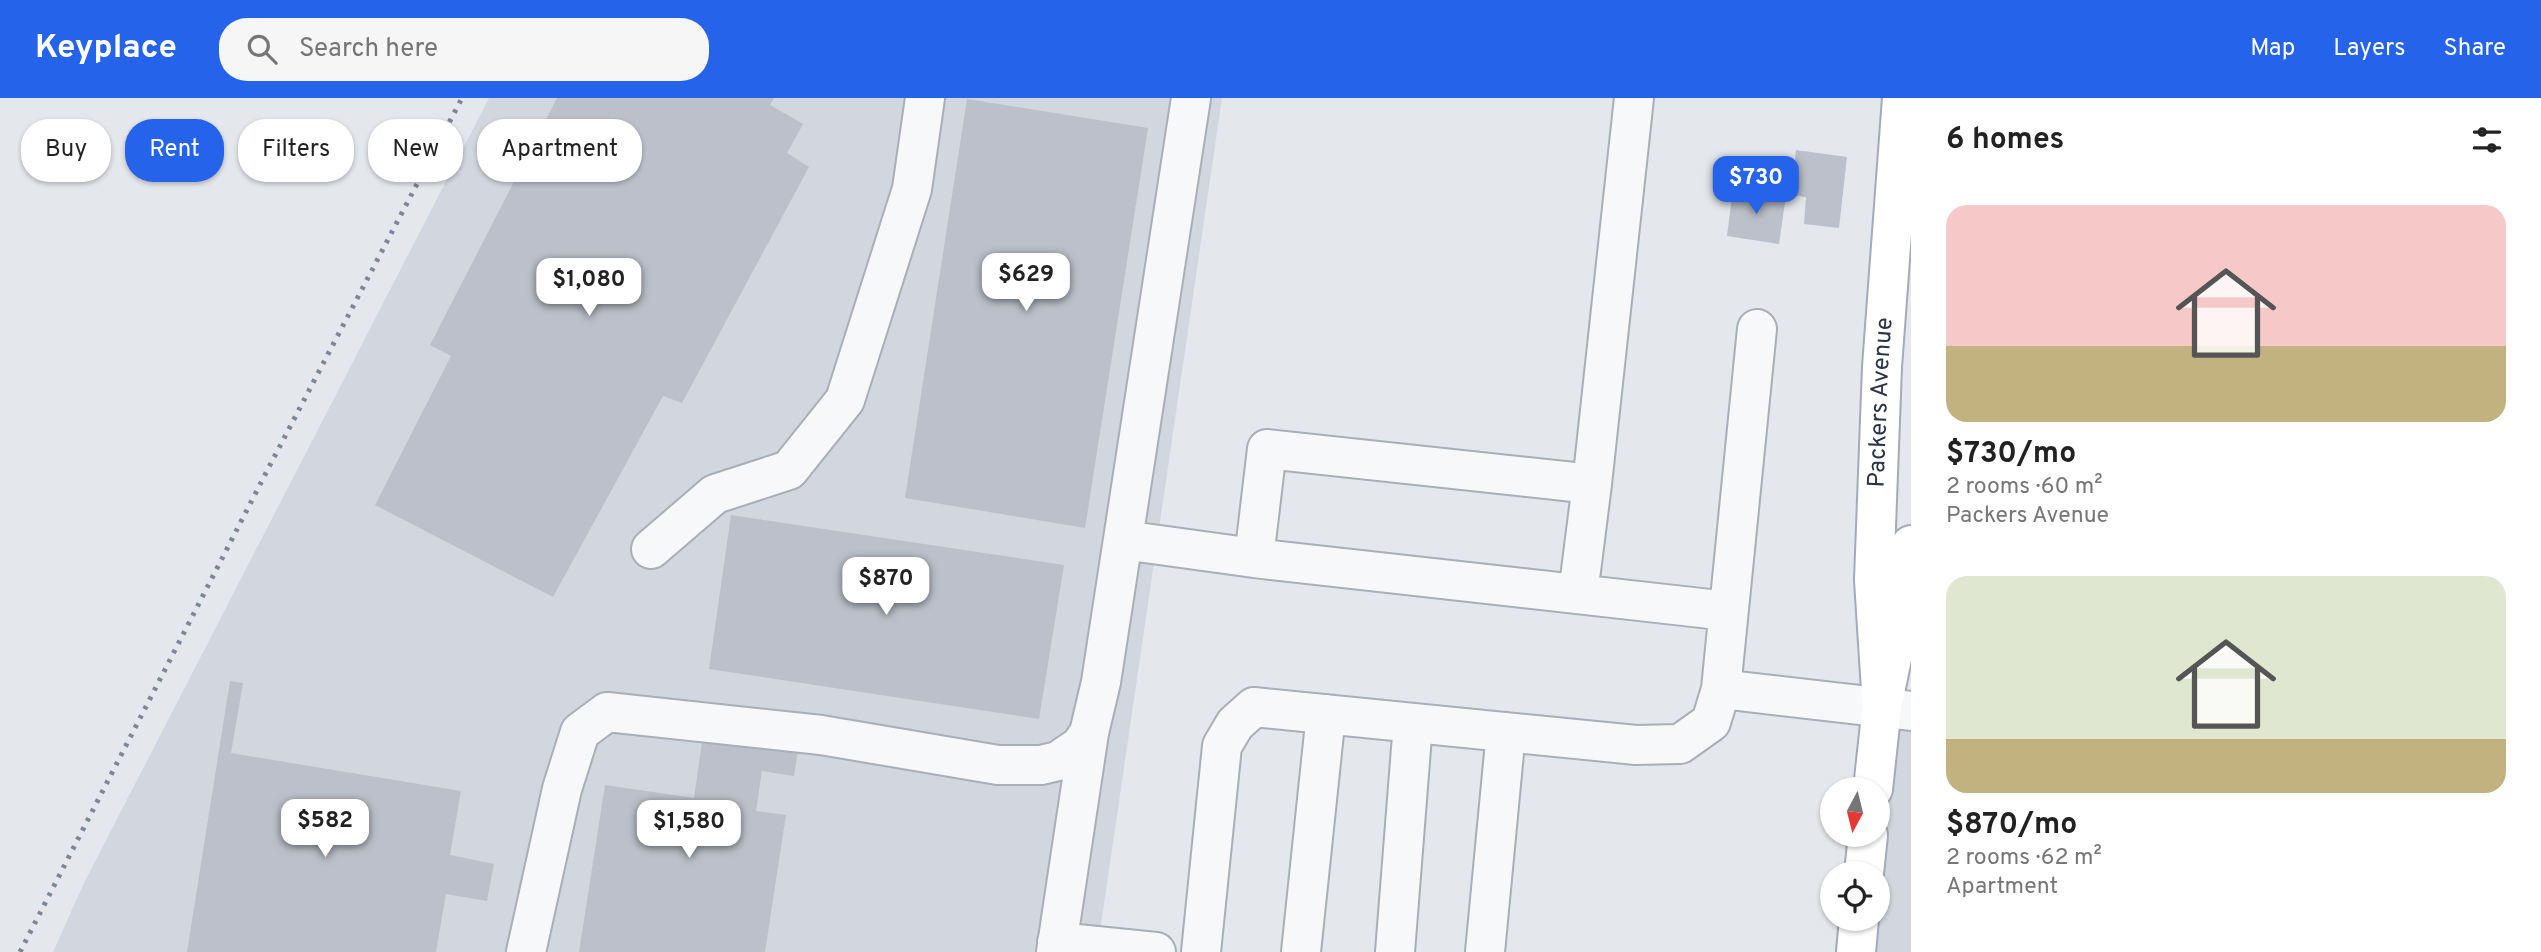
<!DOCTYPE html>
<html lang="en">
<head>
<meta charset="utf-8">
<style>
	:root { --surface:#fff; --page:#f6f6f6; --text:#222; --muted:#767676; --accent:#2563eb }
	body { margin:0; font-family:Overpass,sans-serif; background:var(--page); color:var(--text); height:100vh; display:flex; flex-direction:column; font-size:26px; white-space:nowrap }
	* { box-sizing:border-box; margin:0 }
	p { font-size:23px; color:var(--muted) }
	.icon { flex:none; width:38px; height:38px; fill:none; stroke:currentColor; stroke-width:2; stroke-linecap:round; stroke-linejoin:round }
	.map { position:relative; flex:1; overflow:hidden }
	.drawer { display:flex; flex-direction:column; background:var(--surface); width:630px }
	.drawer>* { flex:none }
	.guide { position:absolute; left:21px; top:21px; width:665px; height:63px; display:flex; gap:14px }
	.needle { width:46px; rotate:187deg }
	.fabs { position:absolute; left:1820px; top:679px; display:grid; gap:14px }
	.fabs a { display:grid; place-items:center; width:70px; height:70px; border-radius:50%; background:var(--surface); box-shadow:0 2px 5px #0004; font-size:35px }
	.price { position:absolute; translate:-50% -60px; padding:0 16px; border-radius:14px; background:#fff; color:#222; font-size:23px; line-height:46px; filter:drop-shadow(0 2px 4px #0008) }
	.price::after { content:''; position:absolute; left:50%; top:42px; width:21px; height:16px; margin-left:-10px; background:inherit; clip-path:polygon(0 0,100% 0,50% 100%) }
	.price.current { background:var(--accent); color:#fff }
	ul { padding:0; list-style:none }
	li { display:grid; align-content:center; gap:14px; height:371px; padding:0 35px }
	li span { display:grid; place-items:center; height:217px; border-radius:21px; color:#555 }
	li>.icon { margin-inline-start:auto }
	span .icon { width:126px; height:126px; fill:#fffc; stroke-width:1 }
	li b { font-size:30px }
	h2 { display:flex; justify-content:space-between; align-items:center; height:84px; padding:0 35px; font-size:30px }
	.tag { padding:0 24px; border-radius:28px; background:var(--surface); box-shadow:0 2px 5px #0004; font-size:24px; line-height:63px }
	.tag.current { background:var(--accent); color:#fff }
	header { display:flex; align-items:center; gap:42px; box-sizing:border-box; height:98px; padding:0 35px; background:var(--accent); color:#fff }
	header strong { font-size:33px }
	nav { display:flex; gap:38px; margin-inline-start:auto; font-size:24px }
	.search { width:490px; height:63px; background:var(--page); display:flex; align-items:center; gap:18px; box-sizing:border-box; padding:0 24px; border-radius:28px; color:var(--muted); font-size:26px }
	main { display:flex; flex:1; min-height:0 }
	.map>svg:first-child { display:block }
	.built { fill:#d2d6de }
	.building { fill:#bbc0ca }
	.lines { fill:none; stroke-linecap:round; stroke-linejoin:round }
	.minor-casing { stroke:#a9aeb7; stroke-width:42 }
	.major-casing { stroke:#a3abb8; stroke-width:42 }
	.minor { stroke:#f7f8fa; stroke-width:38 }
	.major { stroke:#fff; stroke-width:38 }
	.rail { stroke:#7d8696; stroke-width:5; stroke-dasharray:3.5 7; stroke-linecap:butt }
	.labels { text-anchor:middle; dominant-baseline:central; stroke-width:7; stroke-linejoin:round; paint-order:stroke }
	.street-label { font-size:24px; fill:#2b3445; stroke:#f4f6f9 }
</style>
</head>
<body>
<header>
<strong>Keyplace</strong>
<div class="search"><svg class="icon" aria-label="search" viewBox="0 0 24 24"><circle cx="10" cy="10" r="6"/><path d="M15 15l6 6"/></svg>Search here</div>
<nav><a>Map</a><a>Layers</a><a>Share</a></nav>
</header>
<main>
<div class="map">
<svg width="1911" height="854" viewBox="0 0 1911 854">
	<rect width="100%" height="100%" fill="#e4e7ec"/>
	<path class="built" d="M 489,0 L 1222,0 L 1097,854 L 53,854 L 84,785 Z
		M 1882,608 L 1911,613 L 1911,854 L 1856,854 L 1878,821 L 1878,691 Z"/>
	<path class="building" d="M 557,0 L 774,0 L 770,7 L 803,26 L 787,55 L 809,69 L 682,305 L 663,298 L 553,499 L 375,407 L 451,258 L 430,247 Z
		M 967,1 L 1148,30 L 1085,430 L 905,400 Z
		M 1796,52 L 1847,59 L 1839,130 L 1804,126 L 1806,99 L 1791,97 L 1793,86 L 1784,85 L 1787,62 L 1795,62 Z
		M 1733,91 L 1786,97 L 1779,146 L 1727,138 Z
		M 731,417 L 1064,467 L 1039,621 L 709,571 Z
		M 230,583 L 243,585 L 231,655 L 461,693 L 450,757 L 494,766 L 487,803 L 446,796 L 436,854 L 187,854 Z
		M 703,637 L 798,652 L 794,678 L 762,673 L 756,713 L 786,717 L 765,854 L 579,854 L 605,687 L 694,700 Z"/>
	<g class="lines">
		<g class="minor-casing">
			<path id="minor" d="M 1757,231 L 1721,591 L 1911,613
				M 1592,386 L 1634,0
				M 1123,442 L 1254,460
				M 651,451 L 715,396 L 789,372 L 845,302 L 912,91 L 925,0
				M 1578,496 L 1592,386 L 1267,351 L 1254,460 L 1728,513
				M 1057,844 L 1156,854
				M 526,854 L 562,691 L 580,634 L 607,614 L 821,637 L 998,667 L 1041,667 L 1058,663 L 1080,648 L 1089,635 L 1101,584 L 1191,0
				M 1056,854 L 1089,635
				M 1201,854 L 1222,648 L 1235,626 L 1254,609 L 1636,647 L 1680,646 L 1711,624 L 1721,591
				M 1301,854 L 1326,616
				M 1395,854 L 1413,625
				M 1485,854 L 1506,634"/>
		</g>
		<g class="major-casing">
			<g id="major">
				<path id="s1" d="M 1882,608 L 1874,482 L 1882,269 L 1902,0"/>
				<path d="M 1873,691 L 1882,608 L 1903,508 L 1911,447"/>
				<path d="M 1864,775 L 1868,737"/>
				<path d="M 1856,854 L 1859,821"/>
			</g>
		</g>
		<use href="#minor" class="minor"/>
		<use href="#major" class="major"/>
		<path class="rail" d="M 20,854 L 269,369 L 462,0"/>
	</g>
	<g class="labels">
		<g class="street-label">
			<text stroke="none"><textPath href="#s1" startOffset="304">Packers Avenue</textPath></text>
		</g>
	</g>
</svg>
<div class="fabs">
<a><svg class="needle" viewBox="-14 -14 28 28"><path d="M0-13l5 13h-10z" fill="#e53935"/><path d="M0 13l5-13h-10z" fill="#767676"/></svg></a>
<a><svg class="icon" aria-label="locate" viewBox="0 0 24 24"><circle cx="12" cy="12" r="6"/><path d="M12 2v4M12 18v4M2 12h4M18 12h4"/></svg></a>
</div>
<b class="price current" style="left:1756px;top:118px">$730</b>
<b class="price" style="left:1026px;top:215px">$629</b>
<b class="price" style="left:589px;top:220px">$1,080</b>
<b class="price" style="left:886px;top:519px">$870</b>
<b class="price" style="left:325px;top:761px">$582</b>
<b class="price" style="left:689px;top:762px">$1,580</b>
<div class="guide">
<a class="tag">Buy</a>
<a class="tag current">Rent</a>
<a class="tag">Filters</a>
<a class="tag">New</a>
<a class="tag">Apartment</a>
</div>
</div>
<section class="drawer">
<h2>6 homes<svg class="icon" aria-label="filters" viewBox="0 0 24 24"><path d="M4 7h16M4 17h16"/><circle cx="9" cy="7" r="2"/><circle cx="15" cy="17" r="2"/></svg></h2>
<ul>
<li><span style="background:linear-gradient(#f6c9c9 65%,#c2b280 0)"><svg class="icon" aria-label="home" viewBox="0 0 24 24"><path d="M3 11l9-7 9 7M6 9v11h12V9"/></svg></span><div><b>$730/mo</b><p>2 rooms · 60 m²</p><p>Packers Avenue</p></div></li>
<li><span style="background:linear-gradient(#dfe7d0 75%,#c2b280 0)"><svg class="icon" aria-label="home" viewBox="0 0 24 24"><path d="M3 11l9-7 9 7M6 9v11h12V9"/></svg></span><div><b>$870/mo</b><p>2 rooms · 62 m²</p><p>Apartment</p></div></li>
</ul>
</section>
</main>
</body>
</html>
